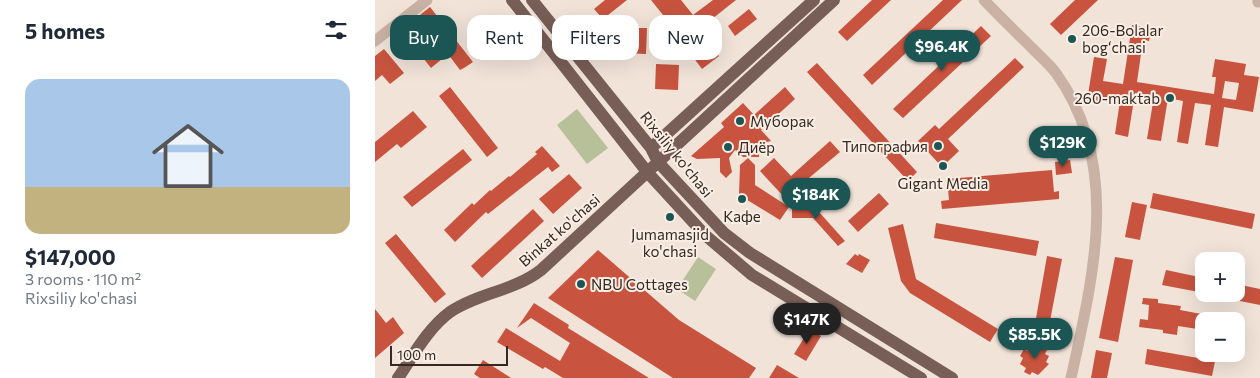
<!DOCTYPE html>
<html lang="en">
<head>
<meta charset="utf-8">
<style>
	:root { --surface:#fff; --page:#f2f2f3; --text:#1f2937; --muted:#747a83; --line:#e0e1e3; --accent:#1b5655 }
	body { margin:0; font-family:Commissioner,sans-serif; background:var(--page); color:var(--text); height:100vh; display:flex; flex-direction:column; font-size:19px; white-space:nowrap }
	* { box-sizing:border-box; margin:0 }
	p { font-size:16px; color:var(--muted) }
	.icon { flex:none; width:28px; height:28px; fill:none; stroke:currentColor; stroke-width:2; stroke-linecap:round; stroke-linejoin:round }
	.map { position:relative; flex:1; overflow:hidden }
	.details { display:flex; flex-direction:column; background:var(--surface); width:375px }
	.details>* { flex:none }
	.banner { position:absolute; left:15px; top:15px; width:475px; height:45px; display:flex; gap:10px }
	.tools { position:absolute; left:820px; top:252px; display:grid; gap:10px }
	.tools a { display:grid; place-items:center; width:50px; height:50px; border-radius:10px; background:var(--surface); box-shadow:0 5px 20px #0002; font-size:25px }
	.scale { position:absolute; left:15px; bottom:12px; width:118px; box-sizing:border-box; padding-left:5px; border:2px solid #352926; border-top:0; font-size:14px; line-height:18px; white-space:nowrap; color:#352926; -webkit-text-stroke:4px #f9eee4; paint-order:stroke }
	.price { position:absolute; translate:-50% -42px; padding:0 11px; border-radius:18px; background:var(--accent); color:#fff; font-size:16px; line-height:32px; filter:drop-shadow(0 1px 2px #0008) }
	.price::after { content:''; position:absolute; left:50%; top:30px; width:15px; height:11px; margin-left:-8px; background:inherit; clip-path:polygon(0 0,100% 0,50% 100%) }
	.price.on { background:#222; color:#fff }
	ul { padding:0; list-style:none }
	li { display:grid; align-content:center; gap:10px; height:265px; padding:0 25px }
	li+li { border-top:1px solid var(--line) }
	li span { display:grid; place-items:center; height:155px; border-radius:15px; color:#555 }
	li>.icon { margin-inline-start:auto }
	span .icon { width:90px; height:90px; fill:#fffc; stroke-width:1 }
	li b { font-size:21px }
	h2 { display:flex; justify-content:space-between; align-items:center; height:60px; padding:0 25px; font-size:21px }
	.pill { padding:0 18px; border-radius:15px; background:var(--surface); box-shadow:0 5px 20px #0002; font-size:18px; line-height:45px }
	.pill.on { background:var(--accent); color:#fff }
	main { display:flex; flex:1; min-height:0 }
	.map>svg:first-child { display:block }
	.green { fill:#b7c098 }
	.building { fill:#c8543f; fill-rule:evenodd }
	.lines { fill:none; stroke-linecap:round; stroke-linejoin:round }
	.minor { stroke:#c9b2a4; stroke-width:11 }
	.major { stroke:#775e56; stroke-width:12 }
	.poi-dot { fill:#1b5655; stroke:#f9eee4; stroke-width:2 }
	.labels { text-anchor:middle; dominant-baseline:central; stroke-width:4; stroke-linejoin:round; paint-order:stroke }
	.poi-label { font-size:15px; fill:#352926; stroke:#f9eee4; text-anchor:start }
	.street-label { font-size:15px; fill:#352926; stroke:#f9eee4 }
</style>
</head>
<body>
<main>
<section class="details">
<h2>5 homes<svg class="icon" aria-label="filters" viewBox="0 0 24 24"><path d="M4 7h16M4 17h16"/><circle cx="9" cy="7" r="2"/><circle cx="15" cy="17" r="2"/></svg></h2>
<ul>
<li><span style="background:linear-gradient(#a9c7e8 70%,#c2b280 0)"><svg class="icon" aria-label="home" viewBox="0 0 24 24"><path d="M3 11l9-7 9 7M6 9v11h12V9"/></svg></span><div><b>$147,000</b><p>3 rooms · 110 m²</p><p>Rixsiliy ko'chasi</p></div></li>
</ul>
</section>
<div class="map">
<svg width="885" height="378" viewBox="0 0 885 378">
	<rect width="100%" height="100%" fill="#f1e3d8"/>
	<path class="green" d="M 202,109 L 233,148 L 212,164 L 182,125 Z
		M 323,257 L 341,269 L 320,301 L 302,289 Z"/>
	<path class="building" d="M 230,0 L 252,0 L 228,19 L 219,9 Z
		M 276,0 L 306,0 L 318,15 L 338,0 L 361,0 L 299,49 L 290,38 L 300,30 Z
		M 497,0 L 516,0 L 472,41 L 463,32 Z
		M 568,0 L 587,0 L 497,85 L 488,75 Z
		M 700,0 L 723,0 L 686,35 L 675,24 Z
		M 55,7 L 98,62 L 89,68 L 85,70 L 73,54 L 56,68 L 26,30 Z
		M 374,9 L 382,19 L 360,36 L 353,26 Z
		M 757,25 L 777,28 L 774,41 L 768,40 L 762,82 L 839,94 L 841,77 L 837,77 L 840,59 L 871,64 L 869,75 L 884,77 L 878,112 L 849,107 L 843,147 L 830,145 L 836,105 L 820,103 L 813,144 L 802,142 L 808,101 L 793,98 L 786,141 L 772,139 L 779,96 L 760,93 L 753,137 L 740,134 L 745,101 L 725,98 L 725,103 L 712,101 L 719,57 L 732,59 L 728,81 L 748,84 ZM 850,81 L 864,83 L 861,100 L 847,98 Z
		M 606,26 L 616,36 L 528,118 L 518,109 Z
		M 248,28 L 272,28 L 271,54 L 247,53 Z
		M 332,40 L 344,56 L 327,69 L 315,53 Z
		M 9,49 L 29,73 L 15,84 L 7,75 L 0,81 L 0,56 Z
		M 640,58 L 649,67 L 573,139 L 584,151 L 567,167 L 543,141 L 560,125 L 564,129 Z
		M 442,63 L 542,172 L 533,181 L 432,72 Z
		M 281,64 L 304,65 L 303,90 L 280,89 Z
		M 75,87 L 123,148 L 112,157 L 64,96 Z
		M 410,87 L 420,99 L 386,130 L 396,141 L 384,144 L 384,157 L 368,157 L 360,150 L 354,158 L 357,172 L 351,178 L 345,172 L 345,158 L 322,159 L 316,156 L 349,127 L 346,123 L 368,103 L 379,115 Z
		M 38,111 L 52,127 L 26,148 L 22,144 L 0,162 L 0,142 Z
		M 455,141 L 465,152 L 410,198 L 385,171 L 399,158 L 416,176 Z
		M 167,146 L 185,166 L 177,172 L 173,167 L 113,214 L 111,212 L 80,242 L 69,230 L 97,203 L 99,205 L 115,190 L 116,191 L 134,176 L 135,177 L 162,154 L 160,152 Z
		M 88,149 L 97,160 L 37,207 L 28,197 Z
		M 373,158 L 380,165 L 380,185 L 414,207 L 405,220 L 364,195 L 365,165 Z
		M 695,160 L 697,173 L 681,175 L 680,162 Z
		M 677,170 L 679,192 L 684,191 L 684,199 L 567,209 L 566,201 L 574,200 L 572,179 Z
		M 194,174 L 207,188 L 178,214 L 164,199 Z
		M 504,193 L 514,204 L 483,232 L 473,221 Z
		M 778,193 L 880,214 L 877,229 L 775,208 Z
		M 757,202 L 772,205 L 765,240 L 750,237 Z
		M 414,203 L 436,203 L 470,241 L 463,246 L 438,218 L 417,218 L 417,209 L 420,209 Z
		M 158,209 L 169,221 L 107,278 L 96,266 Z
		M 561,223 L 664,241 L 661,256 L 559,238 Z
		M 528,224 L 541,279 L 623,329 L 615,342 L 535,293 L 526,281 L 513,228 Z
		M 21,234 L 71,294 L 60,303 L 10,243 Z
		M 223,250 L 304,320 L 381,368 L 374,378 L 298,378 L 173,298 Z
		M 480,254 L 483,256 L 484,254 L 495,260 L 487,273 L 471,264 Z
		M 672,256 L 687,259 L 674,326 L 660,324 Z
		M 740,257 L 758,260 L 743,342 L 724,338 Z
		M 791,270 L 829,278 L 829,293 L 787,285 Z
		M 861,284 L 885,289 L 885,305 L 845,297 L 845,294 L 861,294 Z
		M 768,298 L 783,299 L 783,303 L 806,306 L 805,310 L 848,318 L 848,321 L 829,321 L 829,330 L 803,326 L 802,335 L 788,333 L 788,330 L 764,327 L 765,319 L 773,320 L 774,305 L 767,304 Z
		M 159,303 L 194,325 L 193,328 L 274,378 L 188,378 L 170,367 L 168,369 L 122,342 L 131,328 L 185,361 L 195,343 L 156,318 L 142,328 Z
		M 0,309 L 11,323 L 18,317 L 29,333 L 0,358 Z
		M 434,330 L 446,336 L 431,361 L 419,354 Z
		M 656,345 L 662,348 L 664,345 L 672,350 L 670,354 L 674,356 L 671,362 L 674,364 L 663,375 L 657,372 L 655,375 L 649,372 L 651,368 L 645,364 L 648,358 L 645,356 L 649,349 L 652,351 Z
		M 772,349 L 840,361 L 837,376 L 770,364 Z
		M 721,350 L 737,353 L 732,378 L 716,378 Z
		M 108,360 L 136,378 L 105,378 L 99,374 Z
		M 402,365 L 424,378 L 394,378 Z"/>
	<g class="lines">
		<path class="minor" d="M 609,0 C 625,17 643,34 660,51 C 667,58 675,65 681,73 C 747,165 718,277 696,378
			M 883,2 L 883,0
			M 0,41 L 52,0"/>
		<path class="major" d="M 137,0 L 273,173 L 330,235 L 377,275 L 546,378
			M 157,0 L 276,148 L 283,162 L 349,233 L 375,253 L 577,378
			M 276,148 L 439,0
			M 23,378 C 38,356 53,328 75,312 C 103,293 139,291 166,270 L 459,0"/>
	</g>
	<g class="poi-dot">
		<circle cx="697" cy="39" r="5"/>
		<circle cx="795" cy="98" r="5"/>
		<circle cx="365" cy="121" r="5"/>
		<circle cx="563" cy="146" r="5"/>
		<circle cx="353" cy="147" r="5"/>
		<circle cx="568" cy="166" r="5"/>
		<circle cx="367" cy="199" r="5"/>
		<circle cx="295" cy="217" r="5"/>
		<circle cx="206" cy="284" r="5"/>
	</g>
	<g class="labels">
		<g class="poi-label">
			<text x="707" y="30">206-Bolalar<tspan x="707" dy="17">bogʻchasi</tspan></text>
			<text x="785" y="98" text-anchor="end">260-maktab</text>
			<text x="375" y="121">Муборак</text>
			<text x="553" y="146" text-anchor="end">Типография</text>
			<text x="363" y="147">Диёр</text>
			<text x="568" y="183" text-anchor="middle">Gigant Media</text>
			<text x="367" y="216" text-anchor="middle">Кафе</text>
			<text x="295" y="234" text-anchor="middle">Jumamasjid<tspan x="295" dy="17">ko'chasi</tspan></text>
			<text x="216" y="284">NBU Cottages</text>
		</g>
		<g class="street-label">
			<text transform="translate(302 154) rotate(51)">Rixsiliy ko'chasi</text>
			<text transform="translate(184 230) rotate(-41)">Binkat ko'chasi</text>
		</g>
	</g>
</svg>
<div class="tools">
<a>+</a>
<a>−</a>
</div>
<div class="scale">100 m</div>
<b class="price" style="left:567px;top:72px">$96.4K</b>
<b class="price" style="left:688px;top:168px">$129K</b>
<b class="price" style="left:441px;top:220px">$184K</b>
<b class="price on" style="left:432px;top:345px">$147K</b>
<b class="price" style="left:660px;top:360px">$85.5K</b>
<div class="banner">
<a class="pill on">Buy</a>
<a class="pill">Rent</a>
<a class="pill">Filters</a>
<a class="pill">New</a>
</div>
</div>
</main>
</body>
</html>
